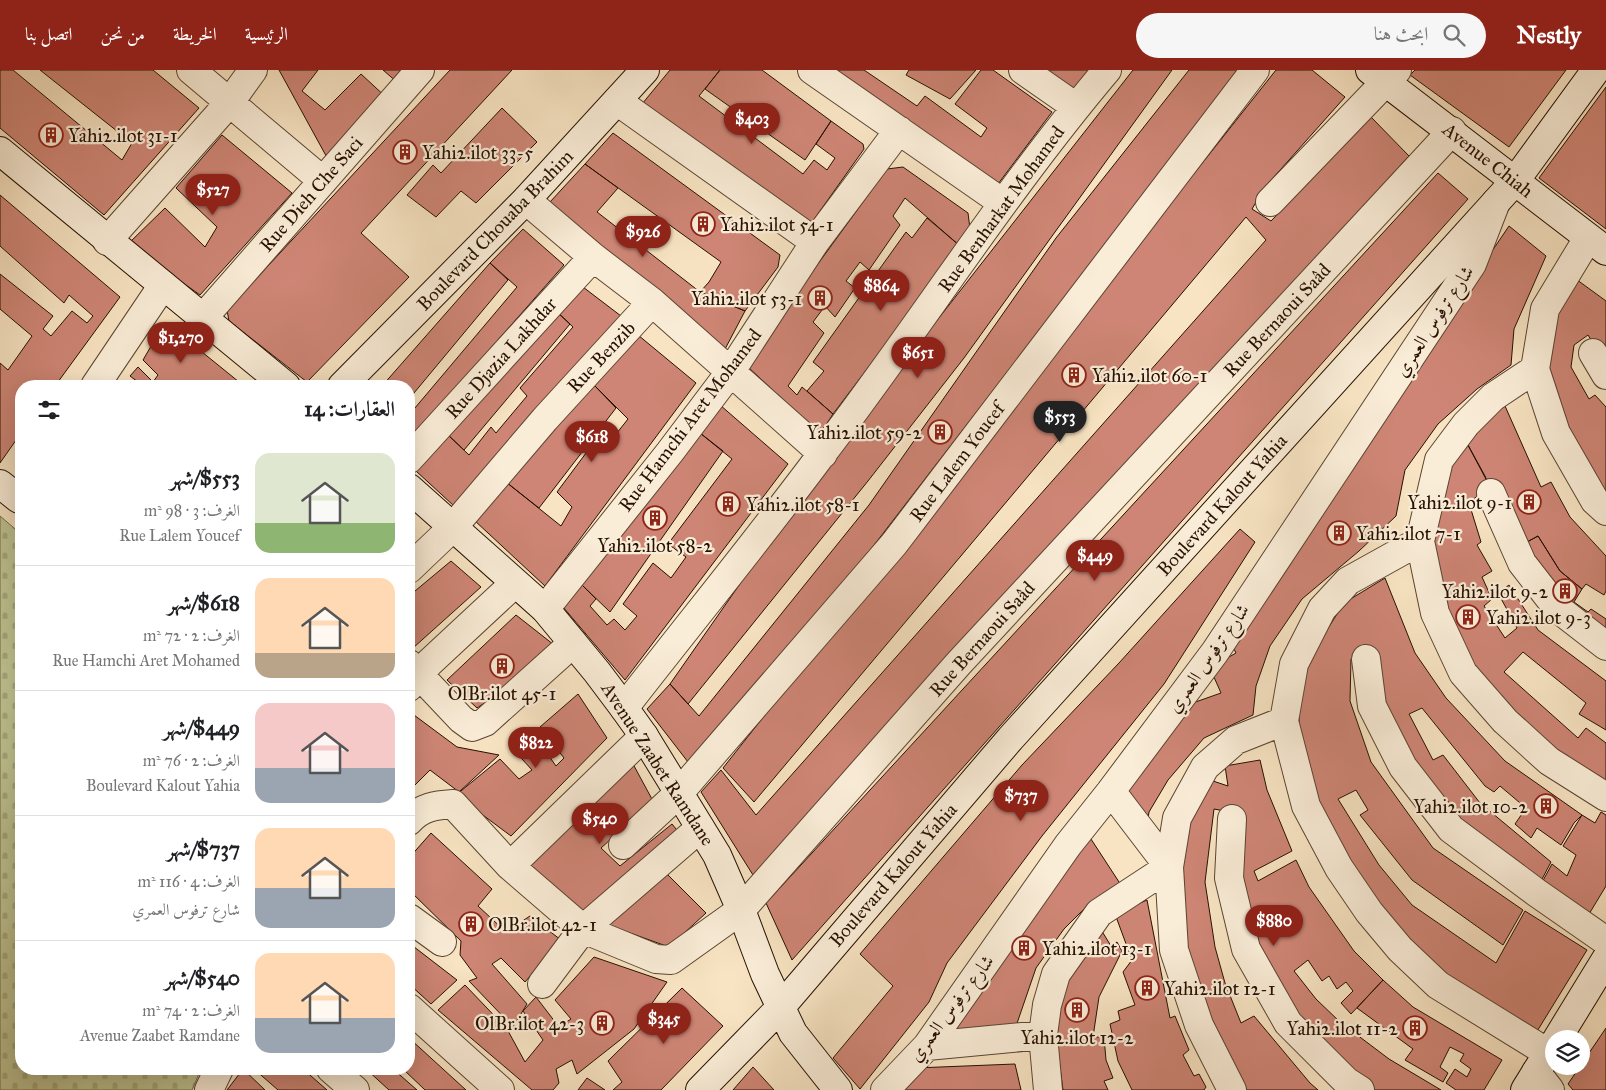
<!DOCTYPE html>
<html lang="ar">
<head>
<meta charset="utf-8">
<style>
	:root { --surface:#fff; --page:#f6f6f6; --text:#202124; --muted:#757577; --line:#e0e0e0; --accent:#8f2418 }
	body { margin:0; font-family:"IM FELL Great Primer",Amiri,serif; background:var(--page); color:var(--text); direction:rtl; height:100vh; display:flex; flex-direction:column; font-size:19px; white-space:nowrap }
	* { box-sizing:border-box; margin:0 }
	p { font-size:16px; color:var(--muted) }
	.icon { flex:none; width:28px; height:28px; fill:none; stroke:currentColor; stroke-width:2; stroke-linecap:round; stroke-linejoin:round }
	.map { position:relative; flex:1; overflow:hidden; direction:ltr }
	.side { position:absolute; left:15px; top:310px; width:400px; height:695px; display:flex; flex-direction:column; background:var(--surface); border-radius:20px; box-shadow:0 5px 20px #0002; direction:rtl }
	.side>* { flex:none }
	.fabs { position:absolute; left:1545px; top:960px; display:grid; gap:10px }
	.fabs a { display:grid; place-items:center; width:45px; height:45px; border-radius:50%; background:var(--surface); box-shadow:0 5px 20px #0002; font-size:25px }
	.price { position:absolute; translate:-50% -42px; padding:0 11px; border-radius:18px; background:var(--accent); color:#fff; font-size:16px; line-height:32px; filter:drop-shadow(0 1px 2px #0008) }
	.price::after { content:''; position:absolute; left:50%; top:30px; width:15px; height:11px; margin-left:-8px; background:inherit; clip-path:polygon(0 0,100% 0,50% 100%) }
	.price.active { background:#222; color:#fff }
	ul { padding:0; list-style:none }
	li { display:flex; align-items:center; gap:15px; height:125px; padding:0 20px }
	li+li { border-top:1px solid var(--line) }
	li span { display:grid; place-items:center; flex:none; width:140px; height:100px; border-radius:15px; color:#555 }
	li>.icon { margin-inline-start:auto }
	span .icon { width:60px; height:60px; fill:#fffc; stroke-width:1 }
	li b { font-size:21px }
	h2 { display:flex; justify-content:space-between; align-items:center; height:60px; padding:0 20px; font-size:21px }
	header { display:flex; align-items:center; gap:30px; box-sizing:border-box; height:70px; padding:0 25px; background:var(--accent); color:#fff }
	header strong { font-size:24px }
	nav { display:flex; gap:28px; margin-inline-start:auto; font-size:18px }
	.search { width:350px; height:45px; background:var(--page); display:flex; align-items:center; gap:12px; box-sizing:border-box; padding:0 18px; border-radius:28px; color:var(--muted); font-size:19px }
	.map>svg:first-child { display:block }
	.cemetery { fill:url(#cemetery-stones); stroke:#726a49 }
	.building { fill:#ce8575; stroke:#261000 }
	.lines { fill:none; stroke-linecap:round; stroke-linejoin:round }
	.street-casing { stroke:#5a4531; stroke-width:30 }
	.secondary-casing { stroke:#261000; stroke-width:30 }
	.street { stroke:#faedd8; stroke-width:28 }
	.secondary { stroke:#faedd8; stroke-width:28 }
	.labels { text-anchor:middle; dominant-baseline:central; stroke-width:4.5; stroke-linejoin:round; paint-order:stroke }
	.poi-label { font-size:19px; fill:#261000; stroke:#faedd8; text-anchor:start }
	.street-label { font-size:19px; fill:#261000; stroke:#faedd8 }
</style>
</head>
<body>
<header>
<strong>Nestly</strong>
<div class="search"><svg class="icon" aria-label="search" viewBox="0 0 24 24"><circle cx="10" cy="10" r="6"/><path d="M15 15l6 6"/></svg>ابحث هنا</div>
<nav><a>الرئيسية</a><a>الخريطة</a><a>من نحن</a><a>اتصل بنا</a></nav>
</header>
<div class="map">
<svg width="1606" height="1020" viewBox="0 0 1606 1020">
	<defs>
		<pattern id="cemetery-stones" width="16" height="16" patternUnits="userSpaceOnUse" patternTransform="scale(1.25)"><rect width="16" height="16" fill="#bfc492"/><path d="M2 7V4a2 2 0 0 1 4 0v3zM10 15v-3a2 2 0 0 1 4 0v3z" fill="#a4a77c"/></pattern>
	</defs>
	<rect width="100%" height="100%" fill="#f8e4c3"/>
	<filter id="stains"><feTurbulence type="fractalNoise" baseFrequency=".004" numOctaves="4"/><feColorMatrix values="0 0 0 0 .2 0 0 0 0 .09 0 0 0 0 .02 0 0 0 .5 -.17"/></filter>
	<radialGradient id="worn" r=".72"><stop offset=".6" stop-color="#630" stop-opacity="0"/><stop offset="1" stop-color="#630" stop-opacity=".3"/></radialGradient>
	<path class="cemetery" d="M 0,446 L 21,464 L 21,999 L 201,999 L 192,1020 L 0,1020 Z"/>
	<path class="building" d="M 0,0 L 13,0 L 122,90 L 132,73 L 40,0 L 153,0 L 199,38 L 104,145 L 0,58 Z
		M 279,0 L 318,0 L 302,21 L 325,40 L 361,4 L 388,29 L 330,93 Z
		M 383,0 L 410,0 L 398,13 Z
		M 450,0 L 512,0 L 361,163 L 409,207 L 307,312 L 229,251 L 227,240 Z
		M 670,0 L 720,0 L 699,26 L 803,104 L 814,90 L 827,100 L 835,88 L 816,74 L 831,51 L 863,74 L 864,79 L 810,155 L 642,34 Z
		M 720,0 L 762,0 L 831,51 L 805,90 L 705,19 Z
		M 836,0 L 864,0 L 917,36 L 925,26 L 981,67 L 987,58 L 955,34 L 981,0 L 993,0 L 1052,42 L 998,114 Z
		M 909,0 L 976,0 L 950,29 L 906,5 Z
		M 1047,0 L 1091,0 L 1074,21 Z
		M 1133,0 L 1172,0 L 964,288 L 868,411 L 688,634 L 670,614 L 786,448 L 913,281 Z
		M 1189,0 L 1240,0 L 871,479 L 688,692 L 647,639 L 670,614 L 699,646 L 869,435 L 1056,168 Z
		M 1276,0 L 1312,0 L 1345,27 L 1265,117 L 1252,139 L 1271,151 L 1371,47 L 1409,86 L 753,805 L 701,722 L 721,700 L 756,745 L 1266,170 L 1246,147 L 754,732 L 723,698 Z
		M 1415,0 L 1566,0 L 1509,77 L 1410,5 Z
		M 1606,17 L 1606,159 L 1539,108 Z
		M 502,38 L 537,72 L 476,133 L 461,121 L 436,147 L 407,125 L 433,95 L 441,103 Z
		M 613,63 L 780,185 L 778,197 L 745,241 L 700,222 L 709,212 L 721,192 L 585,94 Z
		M 222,65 L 292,123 L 200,225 L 128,174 L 165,138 L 205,177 L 217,157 L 176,118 Z
		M 585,94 L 618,118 L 597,142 L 700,222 L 745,241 L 724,281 L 550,132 Z
		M 903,97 L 968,143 L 970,159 L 960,176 L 905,128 L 893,146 L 900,155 L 869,200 L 860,192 L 846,211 L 855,218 L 835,247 L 825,236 L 813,252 L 824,263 L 788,316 L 797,325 L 802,317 L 833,344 L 820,364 L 748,297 L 799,220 L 887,99 Z
		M 1438,103 L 1468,129 L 792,890 L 766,833 Z
		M 0,125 L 120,227 L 55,316 L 21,316 L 21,363 L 0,393 L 0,293 L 8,300 L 32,266 L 0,239 L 0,204 L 53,246 L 43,259 L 51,266 L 72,241 L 87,253 L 93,246 L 69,225 L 64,233 L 0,176 Z
		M 927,148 L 960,176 L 833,344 L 807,321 L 824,301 L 813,292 L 906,162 L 912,168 Z
		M 1509,156 L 1546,186 L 1514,259 L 1511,295 L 1477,319 L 1438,354 L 1405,400 L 1396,446 L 1359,481 L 1302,529 L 1270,576 L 1256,616 L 1253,645 L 1204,668 L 1168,710 L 1149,742 L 1148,749 L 1118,720 L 1187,635 L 1221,623 L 1210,598 L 1236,583 L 1230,571 L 1272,506 Z
		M 523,159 L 564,195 L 409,371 L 409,345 L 517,217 L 490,193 Z
		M 490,193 L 508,210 L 409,329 L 409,316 L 382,316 Z
		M 1569,204 L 1606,231 L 1606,294 L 1588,265 L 1574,275 L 1571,297 L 1589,329 L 1595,325 L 1606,337 L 1606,431 L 1591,415 L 1542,290 Z
		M 579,214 L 621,246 L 454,436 L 416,401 L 446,363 L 469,385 L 491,357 L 496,363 L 527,326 L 520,318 L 573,257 L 556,241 Z
		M 556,241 L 570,254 L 464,380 L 446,363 Z
		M 165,252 L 244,316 L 141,316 L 142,315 L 130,306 L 138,297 L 153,312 L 158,305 L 143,290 Z
		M 638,265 L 696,313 L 545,516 L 474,450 L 506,412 L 561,456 L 572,437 L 557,422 L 595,371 L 605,378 L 628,349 L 593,314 Z
		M 593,314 L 616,338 L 539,438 L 506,412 Z
		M 720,335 L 788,394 L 625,610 L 563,537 L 582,515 L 596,529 L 590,536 L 607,555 L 614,549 L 625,560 L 637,546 L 623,534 L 653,493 L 671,508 L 686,487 L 668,474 L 732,389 L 700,363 Z
		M 1505,336 L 1541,417 L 1551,412 L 1570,447 L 1606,486 L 1606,521 L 1604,525 L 1586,514 L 1582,519 L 1560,501 L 1538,466 L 1516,478 L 1485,406 L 1462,364 Z
		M 700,363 L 723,381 L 610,542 L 582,515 Z
		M 1462,364 L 1487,411 L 1482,422 L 1469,433 L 1481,472 L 1477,475 L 1492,501 L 1482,507 L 1492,529 L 1484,536 L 1505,568 L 1517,558 L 1498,523 L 1509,515 L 1538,560 L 1606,611 L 1606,660 L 1579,644 L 1586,633 L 1523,582 L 1504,602 L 1578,668 L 1586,658 L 1606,673 L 1606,712 L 1604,715 L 1565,684 L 1561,689 L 1462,596 L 1428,478 L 1441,410 Z
		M 1240,459 L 1255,472 L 1164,614 L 1042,766 L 947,893 L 929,932 L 860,1019 L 833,988 L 893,916 L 860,884 L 1022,695 L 1119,593 Z
		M 1538,466 L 1560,501 L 1582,519 L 1574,532 L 1588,542 L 1591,539 L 1606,549 L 1606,573 L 1516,478 Z
		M 451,491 L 481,517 L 413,578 L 409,573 L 409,526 Z
		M 1385,508 L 1415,583 L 1446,628 L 1505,691 L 1582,745 L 1574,753 L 1561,775 L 1537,758 L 1531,768 L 1515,754 L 1526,738 L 1500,716 L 1494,722 L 1485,716 L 1422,638 L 1409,644 L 1433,690 L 1443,685 L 1480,733 L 1551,792 L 1540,813 L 1455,753 L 1409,691 L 1382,636 L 1364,579 L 1351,589 L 1350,631 L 1371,692 L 1433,778 L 1523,840 L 1503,875 L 1412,810 L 1360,745 L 1368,740 L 1356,720 L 1338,729 L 1379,795 L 1412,835 L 1496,893 L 1525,841 L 1587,880 L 1536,963 L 1445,907 L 1395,857 L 1348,793 L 1311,717 L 1299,664 L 1299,640 L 1308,590 L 1344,533 Z
		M 516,545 L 563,582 L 477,638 L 447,610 Z
		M 578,624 L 607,668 L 511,766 L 456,725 L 500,689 L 519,709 L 532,700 L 513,679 L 532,662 L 556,696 L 564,688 L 540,657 Z
		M 414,645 L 457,677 L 499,685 L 459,722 L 430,700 L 409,721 L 409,649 Z
		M 1260,690 L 1267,720 L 1292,781 L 1254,801 L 1258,811 L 1296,790 L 1309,817 L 1354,881 L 1383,910 L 1351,944 L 1341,933 L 1353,921 L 1346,912 L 1337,919 L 1329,906 L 1322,911 L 1308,890 L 1294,901 L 1316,929 L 1340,952 L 1389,989 L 1441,1020 L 1371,1020 L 1321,977 L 1257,889 L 1230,742 L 1214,739 L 1205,812 L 1215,877 L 1225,913 L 1241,953 L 1254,946 L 1310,1013 L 1318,1020 L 1238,1020 L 1189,914 L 1181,760 L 1207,709 L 1228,716 L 1225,696 Z
		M 633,694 L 653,731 L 601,778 L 620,796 L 672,754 L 681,765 L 583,843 L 529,797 Z
		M 1601,742 L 1606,745 L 1606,816 L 1586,849 L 1540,816 L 1552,794 L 1567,806 L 1576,785 L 1563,776 L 1582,745 L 1595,753 Z
		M 431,763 L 492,819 L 478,836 L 506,862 L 530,846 L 561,870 L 525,912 L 501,888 L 492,894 L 527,934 L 513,957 L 469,911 L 477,908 L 460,885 L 461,871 L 409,820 L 409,788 Z
		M 1089,766 L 1121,815 L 1087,836 L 1064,859 L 1036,898 L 1014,962 L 939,971 Z
		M 664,801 L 706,843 L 669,877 L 608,855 Z
		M 1147,830 L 1170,948 L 1175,946 L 1189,980 L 1183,985 L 1194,1006 L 1199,1004 L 1206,1017 L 1204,1020 L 1132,1020 L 1118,991 L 1110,954 L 1120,950 L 1118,941 L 1135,935 L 1123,902 L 1132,890 L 1115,844 Z
		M 1100,858 L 1111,876 L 1117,872 L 1122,881 L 1099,927 L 1093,967 L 1104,967 L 1106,990 L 1113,1008 L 1104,1011 L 1108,1020 L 1063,1020 L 1054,953 L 1058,923 Z
		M 409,873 L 457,910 L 431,934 L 409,914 Z
		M 594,887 L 667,912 L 634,959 L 577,1004 L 572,990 L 556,999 L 559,1013 L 553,1020 L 532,1020 L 438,940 L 465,915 L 507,959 L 525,992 L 543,970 L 523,941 L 536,927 L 559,957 L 571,949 L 555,930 Z
		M 1383,910 L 1413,937 L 1502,990 L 1484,1020 L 1456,1020 L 1446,1013 L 1455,999 L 1467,1007 L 1471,999 L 1460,991 L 1464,984 L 1450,977 L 1440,997 L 1448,1003 L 1443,1012 L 1405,990 L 1413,979 L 1357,938 Z
		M 682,918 L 723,956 L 661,1020 L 613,1020 L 622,1012 L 608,991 Z
		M 1606,958 L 1606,1020 L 1573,1020 L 1568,1014 Z
		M 409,968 L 466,1020 L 425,1020 L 403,999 L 409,999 Z
		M 1015,994 L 1021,1020 L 897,1020 L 915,998 Z
		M 753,997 L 774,1020 L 733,1020 Z
		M 243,999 L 265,1020 L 227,1020 Z
		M 254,999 L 303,999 L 327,1020 L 278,1020 Z
		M 366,999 L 393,999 L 417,1020 L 389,1020 Z
		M 587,1008 L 605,1020 L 578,1020 Z"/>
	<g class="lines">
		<g class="street-casing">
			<path id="street" d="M 191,0 L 323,111
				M 812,0 L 1003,133
				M 1023,0 L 1076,37
				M 617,31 L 815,172
				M 526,130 L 593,187 L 652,232 L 823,384
				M 1270,132 L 1397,0
				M 1588,168 L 1545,239 L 1535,299 L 1556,363 L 1595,431 L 1606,441
				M 107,171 L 230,32 L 253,0
				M 202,249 L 420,0
				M 1593,283 L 1606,305
				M 1535,299 L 1493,327 L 1466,354 L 1439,390 L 1420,471 L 1435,543 L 1463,603 L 1505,651 L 1549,691 L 1606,727
				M 95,316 L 163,215
				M 409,389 L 593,187
				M 1491,423 L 1522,493 L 1557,538 L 1606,576
				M 1420,471 L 1348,511 L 1322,539 L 1294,594 L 1284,651 L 1306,736 L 1339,798 L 1369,842 L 1400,879 L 1438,915 L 1548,983
				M 409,499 L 453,457 L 545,349 L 652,232
				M 545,539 L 670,382 L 731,301 L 815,172 L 899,60
				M 1366,589 L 1372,636 L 1403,697 L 1451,759 L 1537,823 L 1606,871
				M 409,594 L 461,649 L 472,657 L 485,652 L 573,573
				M 409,617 L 429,593 L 515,513
				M 624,638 C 690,553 758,470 822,384 C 919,257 1004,122 1107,0
				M 1232,749 L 1229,808 L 1246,879 L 1288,953 L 1346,1011 L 1360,1020
				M 409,751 C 421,737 436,735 453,734 L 510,796 L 583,859 L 656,889 L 671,890 L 741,840 L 959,593 L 1452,61
				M 623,775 L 679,723 L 894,474 L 1255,0
				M 510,796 L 644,666
				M 409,848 L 442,872
				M 542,914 L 583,859 L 700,758
				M 409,938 L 500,1020
				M 927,976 L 1043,965
				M 331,999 L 355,1020
				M 1536,1002 L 1550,1020
				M 209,1020 L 219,999
				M 885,1020 L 927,976 L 1068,775 L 1111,721 L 1215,582 L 1472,194 L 1496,132
				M 1048,1020 L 1043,965 L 1047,935 L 1056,904 L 1099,843 L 1169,797 L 1111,721
				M 1232,1020 L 1199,955 L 1174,880 L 1169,797 L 1177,748 L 1205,697 L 1236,670 L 1284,651"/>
		</g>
		<g class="secondary-casing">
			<path id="secondary" d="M 1370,0 L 1606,181
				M 0,81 L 286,316
				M 342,316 L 526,130 L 645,0
				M 0,414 L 19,429
				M 409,418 L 545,539 L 597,602 L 624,638 L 644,666 L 717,785 L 741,840 L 765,904 L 793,963 L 838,1020
				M 1557,969 L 1606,889
				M 700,1020 L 780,938 L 1010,669 L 1515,111 L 1596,0
				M 1525,1020 L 1554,973"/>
		</g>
		<use href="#street" class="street"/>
		<use href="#secondary" class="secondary"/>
	</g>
	<defs>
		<g id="building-ring" transform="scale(1.25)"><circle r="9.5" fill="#faedd8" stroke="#8f2418" stroke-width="1.5"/><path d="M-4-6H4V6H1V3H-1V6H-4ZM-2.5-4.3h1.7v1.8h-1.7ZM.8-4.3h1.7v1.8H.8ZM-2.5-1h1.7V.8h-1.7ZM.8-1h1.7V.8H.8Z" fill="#8f2418"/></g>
	</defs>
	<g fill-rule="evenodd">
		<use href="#building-ring" x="51" y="65"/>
		<use href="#building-ring" x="405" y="82"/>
		<use href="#building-ring" x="703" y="154"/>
		<use href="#building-ring" x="820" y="228"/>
		<use href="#building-ring" x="1074" y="305"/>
		<use href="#building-ring" x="940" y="362"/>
		<use href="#building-ring" x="1529" y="432"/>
		<use href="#building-ring" x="728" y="434"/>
		<use href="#building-ring" x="655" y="448"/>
		<use href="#building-ring" x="1339" y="463"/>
		<use href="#building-ring" x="1565" y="521"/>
		<use href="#building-ring" x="1468" y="547"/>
		<use href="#building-ring" x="502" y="596"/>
		<use href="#building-ring" x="1546" y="736"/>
		<use href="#building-ring" x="471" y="854"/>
		<use href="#building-ring" x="1024" y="878"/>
		<use href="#building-ring" x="1147" y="918"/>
		<use href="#building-ring" x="1077" y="940"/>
		<use href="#building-ring" x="602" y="953"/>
		<use href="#building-ring" x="1415" y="958"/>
	</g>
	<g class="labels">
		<g class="poi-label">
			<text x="68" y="65">Yahi2.ilot 31-1</text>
			<text x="422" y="82">Yahi2.ilot 33-5</text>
			<text x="720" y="154">Yahi2.ilot 54-1</text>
			<text x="802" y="228" text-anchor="end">Yahi2.ilot 53-1</text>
			<text x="1092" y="305">Yahi2.ilot 60-1</text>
			<text x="922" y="362" text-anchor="end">Yahi2.ilot 59-2</text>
			<text x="1512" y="432" text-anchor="end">Yahi2.ilot 9-1</text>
			<text x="746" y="434">Yahi2.ilot 58-1</text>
			<text x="1356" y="463">Yahi2.ilot 7-1</text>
			<text x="655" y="475" text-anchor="middle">Yahi2.ilot 58-2</text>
			<text x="1548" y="521" text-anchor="end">Yahi2.ilot 9-2</text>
			<text x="1486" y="547">Yahi2.ilot 9-3</text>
			<text x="502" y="623" text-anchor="middle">OlBr.ilot 45-1</text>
			<text x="1528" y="736" text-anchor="end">Yahi2.ilot 10-2</text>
			<text x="488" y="854">OlBr.ilot 42-1</text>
			<text x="1042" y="878">Yahi2.ilot 13-1</text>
			<text x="1164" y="918">Yahi2.ilot 12-1</text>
			<text x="584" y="953" text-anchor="end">OlBr.ilot 42-3</text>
			<text x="1398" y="958" text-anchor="end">Yahi2.ilot 11-2</text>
			<text x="1077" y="967" text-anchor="middle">Yahi2.ilot 12-2</text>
		</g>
		<g class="street-label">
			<text transform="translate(1488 90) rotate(38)">Avenue Chiah</text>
			<text transform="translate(311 124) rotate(-49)">Rue Dieh Che Saci</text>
			<text transform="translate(1001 139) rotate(-54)">Rue Benharkat Mohamed</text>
			<text transform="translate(495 160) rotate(-46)">Boulevard Chouaba Brahim</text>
			<text transform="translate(1277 250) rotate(-47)">Rue Bernaoui Saâd</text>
			<text transform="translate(1434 251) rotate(-57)">شارع ترفوس العمري</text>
			<text transform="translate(601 287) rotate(-47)">Rue Benzib</text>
			<text transform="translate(501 288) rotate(-48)">Rue Djazia Lakhdar</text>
			<text transform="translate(690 350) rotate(-53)">Rue Hamchi Aret Mohamed</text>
			<text transform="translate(957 392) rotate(-53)">Rue Lalem Youcef</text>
			<text transform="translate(1222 435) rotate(-48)">Boulevard Kalout Yahia</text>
			<text transform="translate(982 569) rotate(-48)">Rue Bernaoui Saâd</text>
			<text transform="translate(1208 588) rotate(-55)">شارع ترفوس العمري</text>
			<text transform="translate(658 694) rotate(57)">Avenue Zaabet Ramdane</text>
			<text transform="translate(893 805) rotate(-49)">Boulevard Kalout Yahia</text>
			<text transform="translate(951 938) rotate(-53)">شارع ترفوس العمري</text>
		</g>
	</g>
	<rect width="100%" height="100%" filter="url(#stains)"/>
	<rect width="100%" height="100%" fill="url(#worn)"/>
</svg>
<div class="fabs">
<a><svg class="icon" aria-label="layers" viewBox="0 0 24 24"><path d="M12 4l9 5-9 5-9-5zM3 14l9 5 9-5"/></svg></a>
</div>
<b class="price" style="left:752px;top:75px">$403</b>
<b class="price" style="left:213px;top:146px">$527</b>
<b class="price" style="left:643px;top:188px">$926</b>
<b class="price" style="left:881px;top:242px">$864</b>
<b class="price" style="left:181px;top:294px">$1,270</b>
<b class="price" style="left:918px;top:309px">$651</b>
<b class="price active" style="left:1060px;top:373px">$553</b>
<b class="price" style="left:592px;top:393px">$618</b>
<b class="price" style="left:1095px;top:512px">$449</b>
<b class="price" style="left:536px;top:699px">$822</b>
<b class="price" style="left:1021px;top:752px">$737</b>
<b class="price" style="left:600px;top:775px">$540</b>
<b class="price" style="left:1274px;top:877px">$880</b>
<b class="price" style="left:664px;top:975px">$345</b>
<section class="side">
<h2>العقارات: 14<svg class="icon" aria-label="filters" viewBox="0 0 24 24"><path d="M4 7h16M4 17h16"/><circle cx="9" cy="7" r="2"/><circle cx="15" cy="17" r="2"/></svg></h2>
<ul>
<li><span style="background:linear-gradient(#dfe7d0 70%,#8fb573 0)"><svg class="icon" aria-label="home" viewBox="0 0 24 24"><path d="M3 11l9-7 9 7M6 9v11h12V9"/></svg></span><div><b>$553/شهر</b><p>الغرف: 3 · 98 m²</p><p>Rue Lalem Youcef</p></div></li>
<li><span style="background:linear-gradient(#ffd9b3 75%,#b9a48a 0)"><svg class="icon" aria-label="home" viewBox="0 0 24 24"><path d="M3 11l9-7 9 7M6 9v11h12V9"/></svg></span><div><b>$618/شهر</b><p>الغرف: 2 · 72 m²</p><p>Rue Hamchi Aret Mohamed</p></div></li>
<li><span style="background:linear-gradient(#f6c9c9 65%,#9aa5b1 0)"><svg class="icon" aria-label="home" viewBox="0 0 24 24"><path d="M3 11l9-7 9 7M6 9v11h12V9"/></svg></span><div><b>$449/شهر</b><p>الغرف: 2 · 76 m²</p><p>Boulevard Kalout Yahia</p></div></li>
<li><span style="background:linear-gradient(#ffd9b3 60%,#9aa5b1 0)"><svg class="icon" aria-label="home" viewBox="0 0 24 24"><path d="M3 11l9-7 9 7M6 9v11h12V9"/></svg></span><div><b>$737/شهر</b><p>الغرف: 4 · 116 m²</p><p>شارع ترفوس العمري</p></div></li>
<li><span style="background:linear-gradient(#ffd9b3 65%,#9aa5b1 0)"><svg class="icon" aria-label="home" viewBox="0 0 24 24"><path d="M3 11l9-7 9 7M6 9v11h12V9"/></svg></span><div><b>$540/شهر</b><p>الغرف: 2 · 74 m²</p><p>Avenue Zaabet Ramdane</p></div></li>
</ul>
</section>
</div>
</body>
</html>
